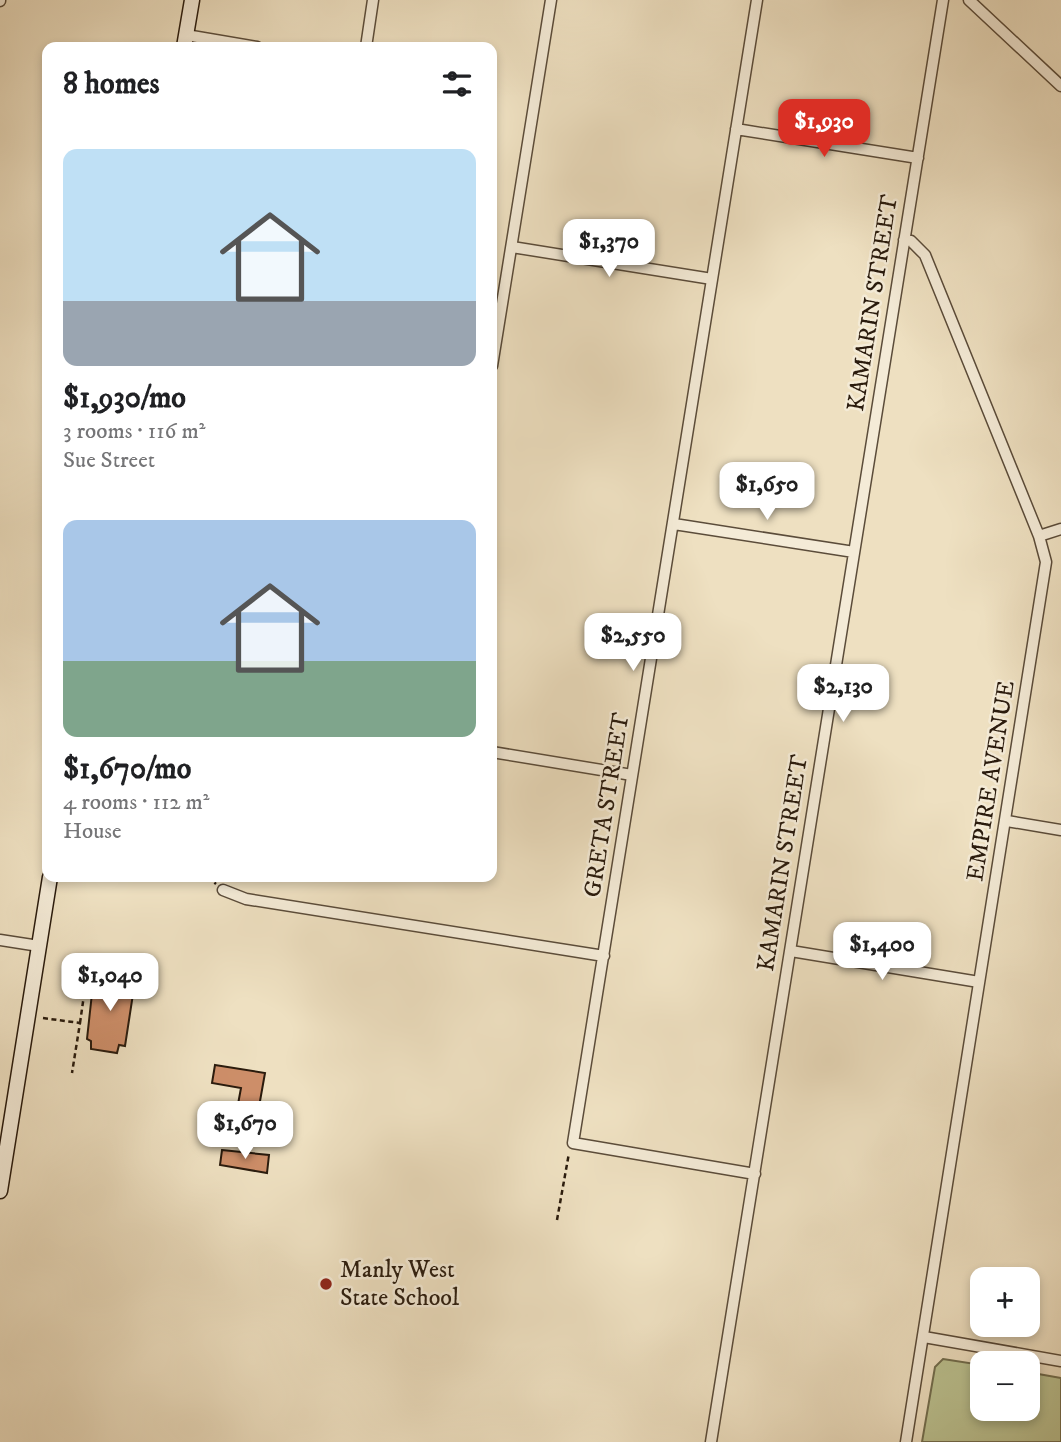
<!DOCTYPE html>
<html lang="en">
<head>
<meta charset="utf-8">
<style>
	:root { --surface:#fff; --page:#f2f2f2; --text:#202124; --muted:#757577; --accent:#d93025 }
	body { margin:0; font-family:"IM FELL DW Pica",serif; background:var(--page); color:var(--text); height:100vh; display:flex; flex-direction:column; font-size:26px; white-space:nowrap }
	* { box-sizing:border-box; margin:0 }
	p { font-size:23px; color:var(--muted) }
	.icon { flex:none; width:38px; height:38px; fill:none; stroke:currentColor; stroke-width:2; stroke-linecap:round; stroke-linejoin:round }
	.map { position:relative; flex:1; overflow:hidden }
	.drawer { position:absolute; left:42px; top:42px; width:455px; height:840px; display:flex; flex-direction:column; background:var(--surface); border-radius:14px; box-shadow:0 4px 10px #0003 }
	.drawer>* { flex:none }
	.fabs { position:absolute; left:970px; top:1267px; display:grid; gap:14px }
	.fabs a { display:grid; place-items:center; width:70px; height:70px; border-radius:14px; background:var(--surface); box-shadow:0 4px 10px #0003; font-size:35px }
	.price { position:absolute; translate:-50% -60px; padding:0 16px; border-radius:14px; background:#fff; color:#222; font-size:23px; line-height:46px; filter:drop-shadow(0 2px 4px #0008) }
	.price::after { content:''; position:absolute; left:50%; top:42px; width:21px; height:16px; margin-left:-10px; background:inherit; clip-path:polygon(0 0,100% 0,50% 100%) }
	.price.active { background:var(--accent); color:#fff }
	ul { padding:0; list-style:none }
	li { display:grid; align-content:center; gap:14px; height:371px; padding:0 21px }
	li span { display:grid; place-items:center; height:217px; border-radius:14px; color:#555 }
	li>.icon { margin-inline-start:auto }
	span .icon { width:126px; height:126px; fill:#fffc; stroke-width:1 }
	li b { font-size:30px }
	h2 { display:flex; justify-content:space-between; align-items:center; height:84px; padding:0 21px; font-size:30px }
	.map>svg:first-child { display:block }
	.green { fill:#bbc291; stroke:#726e4f; stroke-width:2 }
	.building { fill:#cd8e69; stroke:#2a1b0d; stroke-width:2 }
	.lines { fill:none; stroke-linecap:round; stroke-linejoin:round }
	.street-casing { stroke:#5b4c3a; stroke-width:13 }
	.secondary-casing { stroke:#2a1b0d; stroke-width:17 }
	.path { stroke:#2a1b0d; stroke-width:2.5; stroke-dasharray:5 3.5; stroke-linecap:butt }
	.street { stroke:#f4ebd7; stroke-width:10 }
	.secondary { stroke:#f4ebd7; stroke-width:14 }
	.poi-dot { fill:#8f2418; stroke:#f4ebd7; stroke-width:2.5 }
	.labels { text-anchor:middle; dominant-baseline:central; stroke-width:5; stroke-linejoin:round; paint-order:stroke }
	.street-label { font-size:24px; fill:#2a1b0d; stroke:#f4ebd7 }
	.poi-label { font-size:24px; fill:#2a1b0d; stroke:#f4ebd7; text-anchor:start }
</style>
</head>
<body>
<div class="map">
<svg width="1061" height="1442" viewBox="0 0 1061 1442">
	<rect width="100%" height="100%" fill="#eee0c1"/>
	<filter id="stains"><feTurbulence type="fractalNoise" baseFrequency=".00286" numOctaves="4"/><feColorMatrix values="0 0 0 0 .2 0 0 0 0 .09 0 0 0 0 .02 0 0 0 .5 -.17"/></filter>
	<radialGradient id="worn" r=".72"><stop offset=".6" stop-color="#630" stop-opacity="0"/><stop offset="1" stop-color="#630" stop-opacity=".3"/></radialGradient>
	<path class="green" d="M 943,1359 L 982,1365 L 982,1409 L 1027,1409 L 1027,1372 L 1061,1378 L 1061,1442 L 922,1442 L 935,1367 Z"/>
	<path class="building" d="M 94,975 L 135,981 L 125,1046 L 119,1045 L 117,1053 L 91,1049 L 91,1041 L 87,1039 Z
		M 215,1065 L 265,1073 L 257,1118 L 236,1115 L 241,1088 L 212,1083 Z
		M 222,1150 L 269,1155 L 267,1173 L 220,1165 Z"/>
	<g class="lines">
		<g class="street-casing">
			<path id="street" d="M 969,0 L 1061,86
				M 0,1 L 0,0
				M 186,35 L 257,47
				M 366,47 L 373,0
				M 736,129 L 918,158
				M 904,240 L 911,241 L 925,255 L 1039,536 L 1046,562 L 906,1442
				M 512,247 L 712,279
				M 492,366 L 551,0
				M 674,524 L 854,552
				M 1039,536 L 1061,529
				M 492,752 L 632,775
				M 1007,821 L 1061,830
				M 223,890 L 246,899 L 604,956
				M 0,940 L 39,946
				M 791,951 L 979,982
				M 755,1174 L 573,1143 L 757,0
				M 924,1337 L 1061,1361
				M 711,1442 L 943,0"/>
		</g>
		<g class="secondary-casing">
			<path id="secondary" d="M 184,47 L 192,0
				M 0,1191 L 50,877"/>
		</g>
		<path class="path" d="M 208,877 L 216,884
			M 43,1018 L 80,1023 L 72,1073
			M 80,1023 L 85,988
			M 557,1220 L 569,1153"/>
		<use href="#street" class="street"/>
		<use href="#secondary" class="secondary"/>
	</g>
	<circle class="poi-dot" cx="326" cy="1284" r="7"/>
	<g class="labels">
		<g class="street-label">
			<text transform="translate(873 303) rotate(-81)">KAMARIN STREET</text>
			<text transform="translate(991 781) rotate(-81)">EMPIRE AVENUE</text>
			<text transform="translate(607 805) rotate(-81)">GRETA STREET</text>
			<text transform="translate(783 863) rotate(-81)">KAMARIN STREET</text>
		</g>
		<g class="poi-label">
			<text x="340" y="1270">Manly West<tspan x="340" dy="28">State School</tspan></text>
		</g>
	</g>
	<rect width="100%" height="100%" filter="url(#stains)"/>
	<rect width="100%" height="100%" fill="url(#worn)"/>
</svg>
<div class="fabs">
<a>+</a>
<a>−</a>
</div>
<b class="price active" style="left:824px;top:159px">$1,930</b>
<b class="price" style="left:609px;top:279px">$1,370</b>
<b class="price" style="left:767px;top:522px">$1,650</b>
<b class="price" style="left:633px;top:673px">$2,550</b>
<b class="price" style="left:843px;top:724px">$2,130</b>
<b class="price" style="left:882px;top:982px">$1,400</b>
<b class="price" style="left:110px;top:1013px">$1,040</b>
<b class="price" style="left:245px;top:1161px">$1,670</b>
<section class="drawer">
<h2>8 homes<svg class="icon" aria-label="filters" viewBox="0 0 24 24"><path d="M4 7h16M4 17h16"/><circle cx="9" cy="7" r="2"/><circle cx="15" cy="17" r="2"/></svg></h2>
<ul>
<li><span style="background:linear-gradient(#bfe0f5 70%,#9aa5b1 0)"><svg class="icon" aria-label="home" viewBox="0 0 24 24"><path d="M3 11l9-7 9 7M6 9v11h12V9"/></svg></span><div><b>$1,930/mo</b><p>3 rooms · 116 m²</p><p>Sue Street</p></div></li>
<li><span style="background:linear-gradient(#a9c7e8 65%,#7fa58c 0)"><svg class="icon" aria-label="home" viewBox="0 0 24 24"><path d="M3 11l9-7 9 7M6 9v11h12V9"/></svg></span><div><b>$1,670/mo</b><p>4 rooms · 112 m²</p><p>House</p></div></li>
</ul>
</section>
</div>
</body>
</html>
